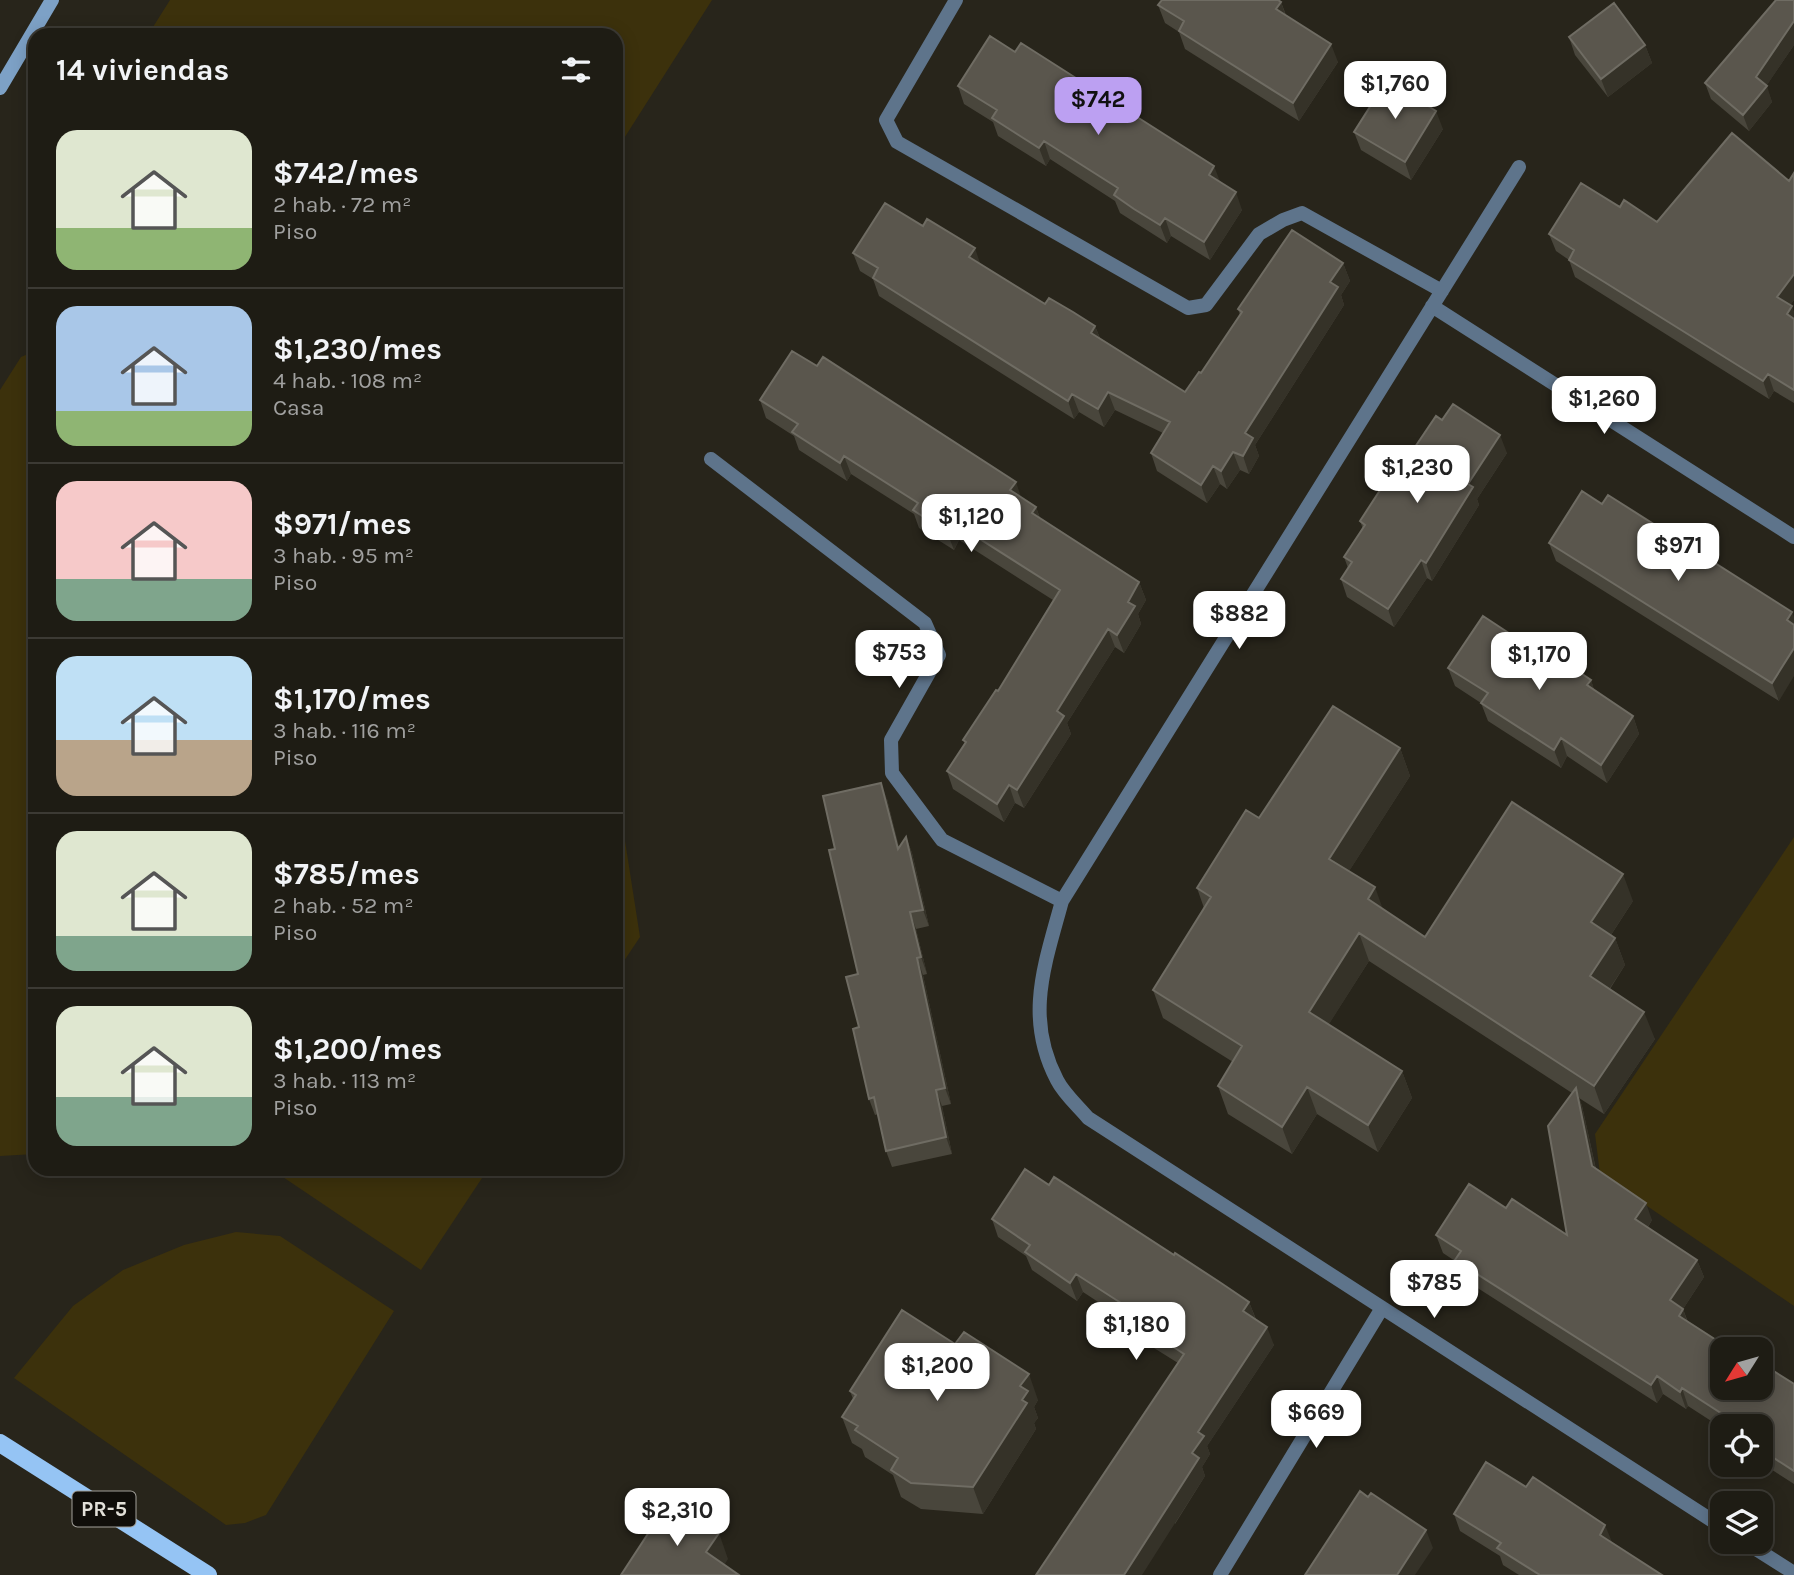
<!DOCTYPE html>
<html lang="es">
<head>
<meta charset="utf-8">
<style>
	:root { --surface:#1e1c14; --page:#26251d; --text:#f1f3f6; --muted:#a1a1a0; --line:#3c3a34; --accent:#bca0f2 }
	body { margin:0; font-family:Karla,sans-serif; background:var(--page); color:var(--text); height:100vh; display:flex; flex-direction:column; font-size:26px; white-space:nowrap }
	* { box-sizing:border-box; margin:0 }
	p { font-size:23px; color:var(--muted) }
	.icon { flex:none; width:38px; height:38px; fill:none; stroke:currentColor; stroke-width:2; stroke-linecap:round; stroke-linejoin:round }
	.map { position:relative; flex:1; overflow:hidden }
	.panel { position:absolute; left:28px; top:28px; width:595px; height:1148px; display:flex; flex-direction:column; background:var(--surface); border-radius:21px; box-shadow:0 4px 18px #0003,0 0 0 2px var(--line) }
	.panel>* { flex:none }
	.needle { width:46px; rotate:233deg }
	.fabs { position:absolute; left:1710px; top:1337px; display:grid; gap:14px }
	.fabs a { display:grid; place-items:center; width:63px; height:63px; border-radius:14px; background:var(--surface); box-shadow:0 4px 18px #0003,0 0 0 2px var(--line); font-size:35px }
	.price { position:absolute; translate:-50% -60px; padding:0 16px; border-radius:14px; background:#fff; color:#222; font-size:23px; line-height:46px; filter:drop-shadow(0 2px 4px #0008) }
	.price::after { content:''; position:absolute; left:50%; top:42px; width:21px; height:16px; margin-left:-10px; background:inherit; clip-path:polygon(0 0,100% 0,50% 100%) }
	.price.on { background:var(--accent); color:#111 }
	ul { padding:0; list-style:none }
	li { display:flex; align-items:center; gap:21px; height:175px; padding:0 28px }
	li+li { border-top:2px solid var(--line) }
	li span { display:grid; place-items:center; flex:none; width:196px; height:140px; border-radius:21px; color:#555 }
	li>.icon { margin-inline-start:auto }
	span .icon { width:84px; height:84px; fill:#fffc; stroke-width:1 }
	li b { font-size:30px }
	h2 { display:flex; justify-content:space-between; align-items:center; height:84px; padding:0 28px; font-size:30px }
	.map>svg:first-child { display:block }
	.pitch { fill:#3c310c }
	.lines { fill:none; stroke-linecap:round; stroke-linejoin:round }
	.street { stroke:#5e748b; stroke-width:14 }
	.secondary { stroke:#7da1c6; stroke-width:14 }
	.primary { stroke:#95c4f4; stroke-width:18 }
	.wall { fill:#49463c }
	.shaded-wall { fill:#353228 }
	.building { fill:#5a564d; stroke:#6f6c63; stroke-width:2 }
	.labels { text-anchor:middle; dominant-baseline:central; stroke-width:5; stroke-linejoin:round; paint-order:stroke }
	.shield { fill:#100e0a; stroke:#a3a19b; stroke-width:2 }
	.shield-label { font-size:21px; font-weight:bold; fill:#e2e0d9 }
</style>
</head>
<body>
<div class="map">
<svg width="1794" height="1575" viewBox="0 0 1794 1575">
	<rect width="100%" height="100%" fill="#28251b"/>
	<path class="pitch" d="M 170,0 L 712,0 L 616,151 L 616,35 L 148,35 Z
		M 35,351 L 35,1154 L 0,1156 L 0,390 L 21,357 Z
		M 616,783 L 640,937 L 616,973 Z
		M 1794,837 L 1794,1306 L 1600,1174 L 1595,1134 Z
		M 271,1169 L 488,1169 L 421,1270 Z
		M 236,1232 L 280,1236 L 394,1311 L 266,1515 L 245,1523 L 226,1525 L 14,1378 L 73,1306 L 123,1270 L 184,1245 Z"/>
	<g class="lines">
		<path class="street" d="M 956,0 L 886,120 L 897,142 L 1188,308 L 1206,305 L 1259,234 L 1283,220 L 1302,213 L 1442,291
			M 1519,167 L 1062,901 C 1045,964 1024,1017 1057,1080 C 1064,1094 1078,1106 1088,1118 L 1722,1527
			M 1432,306 L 1794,537
			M 711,459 L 925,623 L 939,655 L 891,740 L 892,773 L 942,840 L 1062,901
			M 1745,1542 L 1794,1573
			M 1220,1575 L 1382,1308"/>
		<path class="secondary" d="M 0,88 L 52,0"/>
		<path class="primary" d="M 0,1443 L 208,1575"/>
	</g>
	<path class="wall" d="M 1281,2 L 1286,15 L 1338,62 L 1299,121 L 1185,49 L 1179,32 L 1165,23 L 1158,5 Z
		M 1569,37 L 1645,45 L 1652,63 L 1608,97 L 1575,55 Z
		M 1794,45 L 1766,86 L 1772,102 L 1749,131 L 1711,99 L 1705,83 Z
		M 958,86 L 1220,182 L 1242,210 L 1210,260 L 1171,236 L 1167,243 L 1120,213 L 1115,201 L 1050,159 L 1046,166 L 998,136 L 993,122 L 964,104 Z
		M 1443,129 L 1411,180 L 1361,150 L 1354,132 Z
		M 1789,181 L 1794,300 L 1790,305 L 1794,312 L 1794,403 L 1774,391 L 1769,399 L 1575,277 L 1569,260 L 1556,251 L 1549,234 L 1620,207 L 1657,222 Z
		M 853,253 L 980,264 L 1045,304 L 1095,326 L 1100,338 L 1185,392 L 1201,373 L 1240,315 L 1238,309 L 1343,263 L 1350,281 L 1341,295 L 1344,305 L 1255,445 L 1259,456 L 1249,474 L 1240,470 L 1227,489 L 1220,484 L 1207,503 L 1157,471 L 1151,453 L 1163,433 L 1115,410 L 1104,427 L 1079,412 L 1074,419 L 879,296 L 873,279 L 860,271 Z
		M 760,400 L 1021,498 L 1036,507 L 1040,518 L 1139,582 L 1146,600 L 1138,614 L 1141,624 L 1124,653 L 1115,647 L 1067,723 L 1071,734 L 1024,808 L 1015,803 L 1004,822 L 953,789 L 947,771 L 965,743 L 963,740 L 998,691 L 1053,600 L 959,540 L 954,550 L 919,528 L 914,514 L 851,474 L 847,481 L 799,450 L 794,436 L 766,418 Z
		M 1442,420 L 1507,453 L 1477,499 L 1479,505 L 1432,581 L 1427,578 L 1394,627 L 1347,597 L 1341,579 L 1348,568 L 1344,557 L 1363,529 L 1360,521 L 1413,450 Z
		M 1602,504 L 1747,583 L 1779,701 L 1556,561 L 1549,543 Z
		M 1527,645 L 1591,680 L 1594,690 L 1633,716 L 1639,734 L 1607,783 L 1567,756 L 1561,768 L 1488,721 L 1481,703 L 1455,686 L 1448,668 Z
		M 1400,748 L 1410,776 L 1349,871 L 1383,909 L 1425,937 L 1633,901 L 1611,935 L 1615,938 L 1625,965 L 1610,989 L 1655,1039 L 1604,1114 L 1579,1098 L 1582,1106 L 1596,1169 L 1652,1220 L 1648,1227 L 1697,1260 L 1704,1277 L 1683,1309 L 1688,1322 L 1769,1375 L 1794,1384 L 1794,1484 L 1760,1462 L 1760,1426 L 1722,1426 L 1722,1428 L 1688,1406 L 1686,1409 L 1663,1394 L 1657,1403 L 1462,1278 L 1455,1261 L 1443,1253 L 1436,1235 L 1506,1208 L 1567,1235 L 1572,1093 L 1369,961 L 1328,1025 L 1402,1071 L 1412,1098 L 1378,1152 L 1317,1114 L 1292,1154 L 1228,1114 L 1218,1086 L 1233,1062 L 1163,1018 L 1153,990 L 1204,908 L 1197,888 L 1259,818 Z
		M 887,799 L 899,848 L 906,837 L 912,853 L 929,926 L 916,929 L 927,974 L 923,975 L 951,1104 L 942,1106 L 952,1154 L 892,1167 L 886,1151 L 878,1114 L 875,1115 L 869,1099 L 859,1027 L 858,974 L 835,849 Z
		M 1049,1185 L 1174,1255 L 1249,1302 L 1256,1319 L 1274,1345 L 1207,1446 L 1210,1454 L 1202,1467 L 1205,1476 L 1175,1524 L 1178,1363 L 1154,1348 L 1150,1336 L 1083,1292 L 1077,1301 L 1032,1270 L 1026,1256 L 998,1237 L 992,1219 Z
		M 850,1391 L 1038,1400 L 1034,1407 L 1038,1418 L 1034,1423 L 1036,1429 L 983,1514 L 921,1509 L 901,1497 L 893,1475 L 865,1457 L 862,1449 L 852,1443 L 842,1417 L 853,1399 Z
		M 1454,1514 L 1611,1542 L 1662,1575 L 1519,1575 L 1503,1565 L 1500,1556 L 1460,1531 Z"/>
	<path class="shaded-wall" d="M 1281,2 L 1287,20 L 1276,9 Z
		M 1794,21 L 1794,45 L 1763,91 L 1767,86 L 1772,102 L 1749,131 L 1743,115 L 1756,77 Z
		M 1331,44 L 1338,62 L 1299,121 L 1293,103 Z
		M 1645,45 L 1652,63 L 1608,97 L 1601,79 Z
		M 1436,111 L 1443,129 L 1411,180 L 1405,162 Z
		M 1044,141 L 1050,159 L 1046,166 L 1039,148 Z
		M 1214,166 L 1221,184 L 1209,175 Z
		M 1236,192 L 1242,210 L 1210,260 L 1204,242 Z
		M 1165,218 L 1171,236 L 1167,243 L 1160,225 Z
		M 975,248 L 981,266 L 969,257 Z
		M 1343,263 L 1350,281 L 1341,295 L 1344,305 L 1255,445 L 1259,456 L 1249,474 L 1243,456 L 1245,433 L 1330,282 Z
		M 1794,274 L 1794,300 L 1783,314 L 1777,297 Z
		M 1792,306 L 1794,312 L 1794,330 L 1787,314 Z
		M 1095,326 L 1102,344 L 1091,333 Z
		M 1768,374 L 1774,391 L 1769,399 L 1763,381 Z
		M 1108,392 L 1115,410 L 1104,427 L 1098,409 Z
		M 1072,394 L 1079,412 L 1074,419 L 1068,401 Z
		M 1500,435 L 1507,453 L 1477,499 L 1479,505 L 1432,581 L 1426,563 L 1468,484 Z
		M 1233,452 L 1240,470 L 1227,489 L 1221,471 Z
		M 844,456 L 851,474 L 847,481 L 840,463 Z
		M 1213,466 L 1220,484 L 1207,503 L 1201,485 Z
		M 1016,482 L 1022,500 L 1010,490 Z
		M 1036,507 L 1042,525 L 1032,513 Z
		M 953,522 L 959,540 L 954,550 L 947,532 Z
		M 1421,560 L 1427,578 L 1394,627 L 1388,609 Z
		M 1139,582 L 1146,600 L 1138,614 L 1141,624 L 1124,653 L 1117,635 L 1128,602 Z
		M 1792,612 L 1794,617 L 1794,638 L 1787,620 Z
		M 1108,629 L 1115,647 L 1067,723 L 1071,734 L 1024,808 L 1017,790 L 1057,711 Z
		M 1794,648 L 1794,676 L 1779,701 L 1772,683 Z
		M 1591,680 L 1597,698 L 1587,685 Z
		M 1633,716 L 1639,734 L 1607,783 L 1601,765 Z
		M 1561,738 L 1567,756 L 1561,768 L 1554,750 Z
		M 1400,748 L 1410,776 L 1339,887 L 1329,859 Z
		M 881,783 L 887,799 L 904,866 L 898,849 Z
		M 1009,785 L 1015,803 L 1004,822 L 997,804 Z
		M 906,837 L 912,853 L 929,926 L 923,910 Z
		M 1623,874 L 1633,901 L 1601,950 L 1591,922 Z
		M 1375,887 L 1385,915 L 1368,899 Z
		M 910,912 L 916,929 L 927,974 L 921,957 Z
		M 1359,933 L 1369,961 L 1319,1040 L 1309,1012 Z
		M 1615,938 L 1625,965 L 1600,1003 L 1590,976 Z
		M 917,958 L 923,975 L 951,1104 L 945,1088 Z
		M 1644,1012 L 1655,1039 L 1604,1114 L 1594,1086 Z
		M 1402,1071 L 1412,1098 L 1378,1152 L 1368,1125 Z
		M 1307,1087 L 1317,1114 L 1292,1154 L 1282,1127 Z
		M 1576,1088 L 1582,1106 L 1599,1184 L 1592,1166 Z
		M 936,1090 L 942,1106 L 952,1154 L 946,1137 Z
		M 1646,1203 L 1652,1220 L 1642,1236 L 1635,1219 Z
		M 1697,1260 L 1704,1277 L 1677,1318 L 1670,1300 Z
		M 1076,1274 L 1083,1292 L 1077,1301 L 1070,1283 Z
		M 1249,1302 L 1256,1320 L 1243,1311 Z
		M 1683,1309 L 1689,1327 L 1679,1316 Z
		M 1267,1327 L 1274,1345 L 1207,1446 L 1210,1454 L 1202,1467 L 1205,1476 L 1142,1575 L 1124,1575 L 1192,1453 L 1198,1432 Z
		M 1029,1374 L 1038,1400 L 1034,1407 L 1038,1418 L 1034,1423 L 1036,1429 L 983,1514 L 973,1487 L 1022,1400 L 1020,1386 Z
		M 1657,1376 L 1663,1394 L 1657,1403 L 1651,1385 Z
		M 1682,1388 L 1688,1406 L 1686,1409 L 1680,1392 Z
		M 1605,1525 L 1612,1542 L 1600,1535 Z
		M 1426,1530 L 1433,1548 L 1415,1575 L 1397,1575 Z
		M 719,1533 L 728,1559 L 718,1575 L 706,1552 Z"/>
	<path class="building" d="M 1162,0 L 1278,0 L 1281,2 L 1276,9 L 1331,44 L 1293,103 L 1179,31 L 1184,21 L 1158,5 Z
		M 1776,0 L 1794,0 L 1794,21 L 1756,77 L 1767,86 L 1743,115 L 1705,83 Z
		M 1614,3 L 1645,45 L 1601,79 L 1569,37 Z
		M 990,36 L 1015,52 L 1021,43 L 1214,166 L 1209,175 L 1236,192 L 1204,242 L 1165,218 L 1160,225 L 1134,209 L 1114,195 L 1118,188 L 1044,141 L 1039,148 L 992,118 L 997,110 L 958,86 Z
		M 1387,80 L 1436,111 L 1405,162 L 1354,132 Z
		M 1732,133 L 1789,181 L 1794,173 L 1794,274 L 1777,297 L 1792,306 L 1787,314 L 1794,319 L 1794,390 L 1768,374 L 1763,381 L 1569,260 L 1574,250 L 1549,234 L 1581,183 L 1620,207 L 1624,200 L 1657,222 Z
		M 885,203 L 923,226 L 927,219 L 975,248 L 969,257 L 1045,304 L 1049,298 L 1073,312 L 1095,326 L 1091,333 L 1185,392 L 1199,372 L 1201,373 L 1242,312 L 1238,309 L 1292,230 L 1343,263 L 1330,282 L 1338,287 L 1245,433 L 1253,438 L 1243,456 L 1233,452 L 1221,471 L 1213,466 L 1201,485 L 1151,453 L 1170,422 L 1108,392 L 1098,409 L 1072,394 L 1068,401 L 873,278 L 878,268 L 853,253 Z
		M 792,351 L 817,366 L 823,357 L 1016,482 L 1010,490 L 1036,507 L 1032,513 L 1139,582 L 1128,602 L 1135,606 L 1117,635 L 1108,629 L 1057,711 L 1064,716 L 1017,790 L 1009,785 L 997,804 L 947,771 L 966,742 L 963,740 L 996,690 L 998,691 L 1060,590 L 953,522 L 947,532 L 913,510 L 918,503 L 844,456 L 840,463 L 792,432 L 798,424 L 760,400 Z
		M 1453,404 L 1500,435 L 1468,484 L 1473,487 L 1426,563 L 1421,560 L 1388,609 L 1341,579 L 1352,562 L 1344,557 L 1365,525 L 1360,521 L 1408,447 L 1413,450 L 1436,416 L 1442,420 Z
		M 1582,491 L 1602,504 L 1608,495 L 1792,612 L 1787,620 L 1794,625 L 1794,648 L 1772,683 L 1549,543 Z
		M 1483,616 L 1527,645 L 1530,639 L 1591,680 L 1587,685 L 1633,716 L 1601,765 L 1561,738 L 1554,750 L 1481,703 L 1488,693 L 1448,668 Z
		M 1333,706 L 1400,748 L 1329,859 L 1375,887 L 1368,899 L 1425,937 L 1512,802 L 1623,874 L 1591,922 L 1615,938 L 1590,976 L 1644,1012 L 1594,1086 L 1359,933 L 1309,1012 L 1402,1071 L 1368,1125 L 1307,1087 L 1282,1127 L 1218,1086 L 1242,1046 L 1153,990 L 1211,897 L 1197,888 L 1246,810 L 1259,818 Z
		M 881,783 L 898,849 L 906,837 L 923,910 L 910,912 L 921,957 L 917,958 L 945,1088 L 936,1090 L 946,1137 L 886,1151 L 874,1097 L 869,1099 L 853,1029 L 859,1027 L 846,977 L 858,974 L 829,850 L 835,849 L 823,796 Z
		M 1576,1088 L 1592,1166 L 1646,1203 L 1635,1219 L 1697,1260 L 1670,1300 L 1683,1309 L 1679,1316 L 1730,1349 L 1722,1349 L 1722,1388 L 1760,1388 L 1760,1370 L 1769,1375 L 1772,1370 L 1794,1384 L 1794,1471 L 1760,1449 L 1760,1426 L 1741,1426 L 1682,1388 L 1680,1392 L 1657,1376 L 1651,1385 L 1455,1260 L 1461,1251 L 1436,1235 L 1469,1184 L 1506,1208 L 1512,1199 L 1567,1235 L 1548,1126 Z
		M 1025,1169 L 1049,1185 L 1054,1177 L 1174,1255 L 1175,1253 L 1221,1283 L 1249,1302 L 1243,1311 L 1267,1327 L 1198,1432 L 1204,1436 L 1192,1453 L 1199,1458 L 1124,1575 L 1036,1575 L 1184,1354 L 1148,1330 L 1152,1323 L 1076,1274 L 1070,1283 L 1025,1252 L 1030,1245 L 992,1219 Z
		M 902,1310 L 955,1344 L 964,1332 L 1029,1374 L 1020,1386 L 1028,1391 L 1022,1400 L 1027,1403 L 973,1487 L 911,1483 L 891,1470 L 898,1458 L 855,1430 L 858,1426 L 842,1417 L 856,1395 L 850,1391 Z
		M 1486,1462 L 1526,1487 L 1533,1477 L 1605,1525 L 1600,1535 L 1662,1575 L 1540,1575 L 1497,1548 L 1501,1543 L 1454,1514 Z
		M 1360,1491 L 1368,1497 L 1371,1493 L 1426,1530 L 1397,1575 L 1305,1575 Z
		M 670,1500 L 719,1533 L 706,1552 L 739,1575 L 621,1575 Z"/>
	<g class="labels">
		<rect class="shield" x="72.5" y="1491.5" width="63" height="35" rx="5"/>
		<g class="shield-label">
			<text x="104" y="1509">PR-5</text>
		</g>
	</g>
</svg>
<div class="fabs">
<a><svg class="needle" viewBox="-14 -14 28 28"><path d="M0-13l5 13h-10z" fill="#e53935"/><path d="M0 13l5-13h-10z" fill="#a1a1a0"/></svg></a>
<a><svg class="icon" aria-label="locate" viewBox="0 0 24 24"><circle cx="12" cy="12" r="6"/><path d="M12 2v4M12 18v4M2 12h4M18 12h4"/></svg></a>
<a><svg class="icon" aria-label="layers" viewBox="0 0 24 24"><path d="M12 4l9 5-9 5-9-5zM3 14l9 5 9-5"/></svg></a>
</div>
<b class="price" style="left:1395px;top:121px">$1,760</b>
<b class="price on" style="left:1098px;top:137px">$742</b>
<b class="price" style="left:1604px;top:436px">$1,260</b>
<b class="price" style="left:1417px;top:505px">$1,230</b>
<b class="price" style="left:971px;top:554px">$1,120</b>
<b class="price" style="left:1678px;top:583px">$971</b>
<b class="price" style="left:1239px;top:651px">$882</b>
<b class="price" style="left:899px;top:690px">$753</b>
<b class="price" style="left:1539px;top:692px">$1,170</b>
<b class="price" style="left:1434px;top:1320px">$785</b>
<b class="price" style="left:1136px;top:1362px">$1,180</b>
<b class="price" style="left:937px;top:1403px">$1,200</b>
<b class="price" style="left:1316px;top:1450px">$669</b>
<b class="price" style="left:677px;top:1548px">$2,310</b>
<section class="panel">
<h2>14 viviendas<svg class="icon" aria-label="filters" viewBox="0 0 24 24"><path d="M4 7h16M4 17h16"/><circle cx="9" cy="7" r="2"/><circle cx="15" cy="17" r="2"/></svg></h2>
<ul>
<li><span style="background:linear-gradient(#dfe7d0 70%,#8fb573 0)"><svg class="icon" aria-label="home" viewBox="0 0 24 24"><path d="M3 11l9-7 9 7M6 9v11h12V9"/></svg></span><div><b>$742/mes</b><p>2 hab. · 72 m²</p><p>Piso</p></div></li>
<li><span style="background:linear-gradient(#a9c7e8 75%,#8fb573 0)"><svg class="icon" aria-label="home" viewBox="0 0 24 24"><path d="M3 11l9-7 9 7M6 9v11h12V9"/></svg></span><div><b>$1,230/mes</b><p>4 hab. · 108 m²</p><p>Casa</p></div></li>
<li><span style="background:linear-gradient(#f6c9c9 70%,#7fa58c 0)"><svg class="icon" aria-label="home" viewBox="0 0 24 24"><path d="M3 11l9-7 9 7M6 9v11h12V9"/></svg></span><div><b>$971/mes</b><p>3 hab. · 95 m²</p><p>Piso</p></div></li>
<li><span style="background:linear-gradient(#bfe0f5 60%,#b9a48a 0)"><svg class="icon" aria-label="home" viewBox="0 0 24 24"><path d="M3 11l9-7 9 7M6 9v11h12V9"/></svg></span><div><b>$1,170/mes</b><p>3 hab. · 116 m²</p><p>Piso</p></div></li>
<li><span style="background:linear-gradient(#dfe7d0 75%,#7fa58c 0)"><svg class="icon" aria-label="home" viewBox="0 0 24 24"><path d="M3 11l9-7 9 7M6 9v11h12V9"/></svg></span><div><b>$785/mes</b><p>2 hab. · 52 m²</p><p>Piso</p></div></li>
<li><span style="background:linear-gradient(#dfe7d0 65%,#7fa58c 0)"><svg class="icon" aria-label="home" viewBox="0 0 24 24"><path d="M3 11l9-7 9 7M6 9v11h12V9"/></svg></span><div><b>$1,200/mes</b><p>3 hab. · 113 m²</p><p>Piso</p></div></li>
</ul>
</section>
</div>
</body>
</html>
